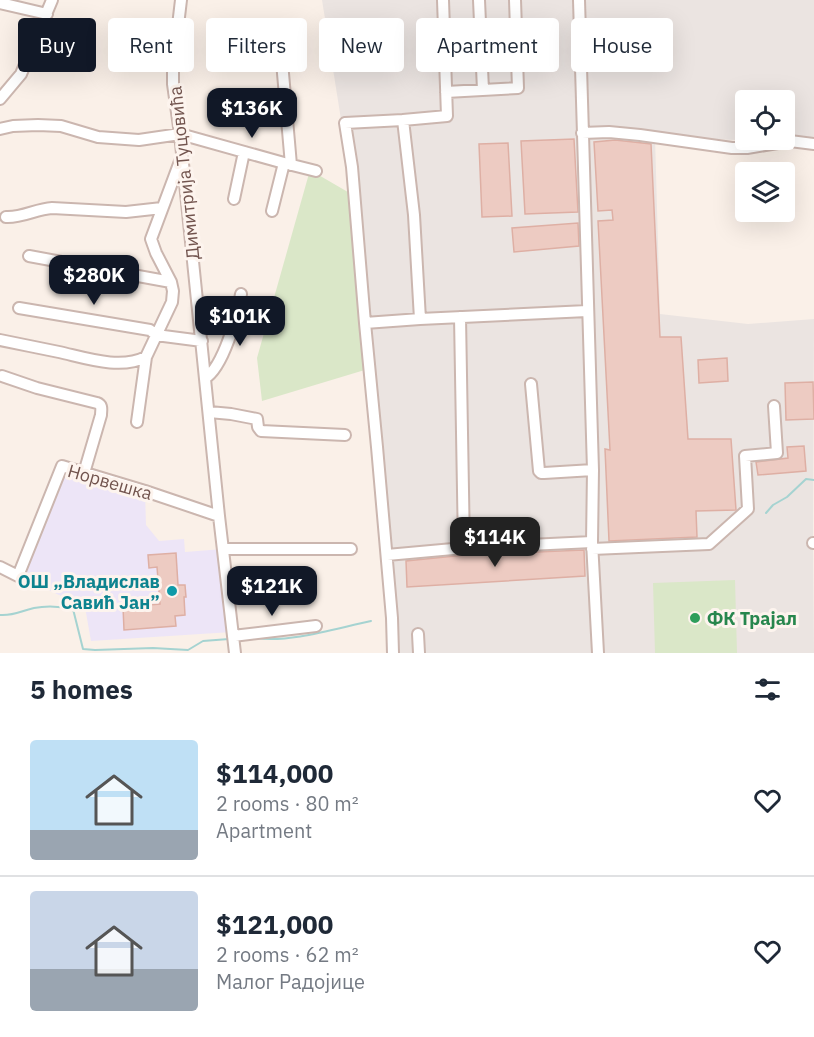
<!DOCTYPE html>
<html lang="en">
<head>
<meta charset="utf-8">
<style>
	:root { --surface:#fff; --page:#f6f6f7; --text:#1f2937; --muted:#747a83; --line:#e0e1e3; --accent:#111827 }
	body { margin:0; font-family:"IBM Plex Sans",sans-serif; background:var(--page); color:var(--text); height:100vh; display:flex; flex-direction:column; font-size:22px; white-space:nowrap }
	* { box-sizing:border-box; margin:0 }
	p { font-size:20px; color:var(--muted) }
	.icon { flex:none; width:33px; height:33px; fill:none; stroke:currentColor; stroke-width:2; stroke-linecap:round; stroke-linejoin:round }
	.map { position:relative; height:653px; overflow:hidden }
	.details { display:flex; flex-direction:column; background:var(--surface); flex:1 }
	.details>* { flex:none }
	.guide { position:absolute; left:18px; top:18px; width:778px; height:54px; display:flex; gap:12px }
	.fabs { position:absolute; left:735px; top:90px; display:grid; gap:12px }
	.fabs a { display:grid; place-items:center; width:60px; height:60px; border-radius:6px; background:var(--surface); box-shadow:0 6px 24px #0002; font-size:30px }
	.price { position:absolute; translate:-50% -51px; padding:0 14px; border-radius:12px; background:var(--accent); color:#fff; font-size:20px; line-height:39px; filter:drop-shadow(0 2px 3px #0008) }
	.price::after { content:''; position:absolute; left:50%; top:36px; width:18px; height:14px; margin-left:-9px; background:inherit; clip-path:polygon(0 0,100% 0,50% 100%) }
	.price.active { background:#222; color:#fff }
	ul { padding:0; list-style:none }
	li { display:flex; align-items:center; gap:18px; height:150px; padding:0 30px }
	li+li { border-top:2px solid var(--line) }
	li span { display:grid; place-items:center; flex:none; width:168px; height:120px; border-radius:6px; color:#555 }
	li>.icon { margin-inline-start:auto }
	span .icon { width:72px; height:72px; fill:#fffc; stroke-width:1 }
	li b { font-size:26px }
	h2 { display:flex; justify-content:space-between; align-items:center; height:72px; padding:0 30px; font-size:26px }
	.pill { padding:0 21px; border-radius:6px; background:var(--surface); box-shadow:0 6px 24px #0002; font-size:21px; line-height:54px }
	.pill.active { background:var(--accent); color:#fff }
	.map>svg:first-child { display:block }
	.industrial { fill:#ebe4e1; fill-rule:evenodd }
	.education { fill:#ede5f7 }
	.green { fill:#dae7c8 }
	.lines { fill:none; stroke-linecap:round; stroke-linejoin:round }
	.stream { stroke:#a5d3d1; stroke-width:2 }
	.building { fill:#edcbc2; stroke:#deafa4; stroke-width:1.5 }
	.minor-casing { stroke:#cbb6af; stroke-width:14 }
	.minor { stroke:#fff; stroke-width:10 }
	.culture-dot { fill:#0f9aa8; stroke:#fdf4ee; stroke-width:2 }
	.leisure-dot { fill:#2e9e5b; stroke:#fdf4ee; stroke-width:2 }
	.labels { text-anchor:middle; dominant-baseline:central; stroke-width:6; stroke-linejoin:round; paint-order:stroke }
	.street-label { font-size:18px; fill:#72544e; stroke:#fdf4ee }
	.culture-label { font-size:18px; font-weight:bold; fill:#0d838f; stroke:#fdf4ee; text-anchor:end }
	.leisure-label { font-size:18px; font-weight:bold; fill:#27864d; stroke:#fdf4ee; text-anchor:start }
</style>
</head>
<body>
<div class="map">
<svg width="814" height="653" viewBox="0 0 814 653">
	<rect width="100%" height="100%" fill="#faf0e8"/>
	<path class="industrial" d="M 322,0 L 814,0 L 814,143 L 655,137 L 660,314 L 748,324 L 814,319 L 813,543 L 814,653 L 399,653 L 399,617 L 392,618 L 353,195 ZM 746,100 L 784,100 L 784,140 L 746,140 Z"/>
	<path class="education" d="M 62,466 L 145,491 L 146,525 L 159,541 L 184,539 L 185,552 L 223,549 L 232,632 L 91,641 L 85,607 L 18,576 Z"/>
	<path class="green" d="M 310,170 L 353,195 L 368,369 L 262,401 L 257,358 Z
		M 735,580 L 737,653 L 655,653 L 653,583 Z"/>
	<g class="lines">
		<path class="stream" d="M 766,513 L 773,505 L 787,497 L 806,479 L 814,480
			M 0,615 C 15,616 20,611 34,608 C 48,605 59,606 73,609 L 83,649 L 95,650 L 153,648 L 188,650 L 203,641 L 229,639
			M 256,638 C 291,643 337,628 371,621"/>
	</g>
	<path class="building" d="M 574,139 L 578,212 L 525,214 L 521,141 Z
		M 615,140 L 651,144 L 660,337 L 681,337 L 688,439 L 731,439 L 736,510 L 696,511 L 697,537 L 609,541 L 605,449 L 610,450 L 598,221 L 613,220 L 612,210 L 598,211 L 594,142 Z
		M 508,143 L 512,216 L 482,217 L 479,144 Z
		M 578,223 L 579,246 L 514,252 L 512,228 Z
		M 727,358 L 728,381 L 699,383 L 698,360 Z
		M 813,382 L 814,419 L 786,420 L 785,383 Z
		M 804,446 L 806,471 L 758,475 L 756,462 L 788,458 L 787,447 Z
		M 584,550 L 585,576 L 407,587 L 406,561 L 465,555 Z
		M 176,553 L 178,585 L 185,585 L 186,597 L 184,597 L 185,615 L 175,616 L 176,626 L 124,630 L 123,607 L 160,604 L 157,567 L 149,568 L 148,555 Z"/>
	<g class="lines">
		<g class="minor-casing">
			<path id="minor" d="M 181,0 L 173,68 L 173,84 L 180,134 L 219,516 L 235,653
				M 479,0 L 483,90
				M 579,0 L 593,470 L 592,542 L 598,653
				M 0,3 L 47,14
				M 280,39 L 291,165
				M 446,92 L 518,88 L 515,0
				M 0,99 L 21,74 L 52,0
				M 403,120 L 447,116 L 443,0
				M 0,129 L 13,126 L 38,125 L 61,126 L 98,137 L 139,140 L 180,134 L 284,163 L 316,171
				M 582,133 L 609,132 L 640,135 L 732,148 L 747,148 L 790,141 L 814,144
				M 234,199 L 244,152
				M 272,211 L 284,163
				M 6,217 C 22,218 36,209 52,208 L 126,212 L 162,208
				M 29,256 L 171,282
				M 19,308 L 150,330 L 156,335 L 202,341
				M 460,317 L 464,548
				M 365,323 L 420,319 L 587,311
				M 0,340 C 20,344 39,348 59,352 C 86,358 120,370 146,357 L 172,302 L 173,291 L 171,282 L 156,253 L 151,239 L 182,156
				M 2,376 L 37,388 L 97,403 C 103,405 101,410 101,415 L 84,473
				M 205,378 C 223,368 238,314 241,294
				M 531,384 L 539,471 L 541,473 L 544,473 L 593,470
				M 209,412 L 231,414 L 257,419 L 258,427 L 261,431 L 345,435
				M 137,422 L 146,357
				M 813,543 L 814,543
				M 223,549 L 351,549
				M 592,549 L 709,544 L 748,509 L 745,456 L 777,453 L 774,406
				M 387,555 L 464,548 L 592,542
				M 0,567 L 18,576 L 62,466 L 145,491 L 219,516
				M 418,634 L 419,653
				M 233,636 L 316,626
				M 393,653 L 392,618 L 377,447 L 365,323 L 352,167 L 345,123 L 403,120 L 414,215 L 420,319"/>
		</g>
		<use href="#minor" class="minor"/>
	</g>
	<circle class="culture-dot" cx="172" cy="591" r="6"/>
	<circle class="leisure-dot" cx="695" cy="618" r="6"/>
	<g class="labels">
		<g class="street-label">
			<text transform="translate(184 173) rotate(-96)">Димитрија Туцовића</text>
			<text transform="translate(110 482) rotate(16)">Норвешка</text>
		</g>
		<g class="culture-label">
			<text x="160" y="581">ОШ „Владислав<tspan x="160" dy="21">Савић Јан”</tspan></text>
		</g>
		<g class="leisure-label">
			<text x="707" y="618">ФК Трајал</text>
		</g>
	</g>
</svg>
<div class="fabs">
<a><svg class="icon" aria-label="locate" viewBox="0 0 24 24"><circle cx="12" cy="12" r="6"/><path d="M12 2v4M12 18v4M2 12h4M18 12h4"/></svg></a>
<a><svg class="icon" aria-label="layers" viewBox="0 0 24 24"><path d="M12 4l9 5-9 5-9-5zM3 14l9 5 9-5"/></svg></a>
</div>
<b class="price" style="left:252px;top:139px">$136K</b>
<b class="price" style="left:94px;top:306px">$280K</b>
<b class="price" style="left:240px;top:347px">$101K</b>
<b class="price active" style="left:495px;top:568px">$114K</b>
<b class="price" style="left:272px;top:617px">$121K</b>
<div class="guide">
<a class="pill active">Buy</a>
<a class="pill">Rent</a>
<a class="pill">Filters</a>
<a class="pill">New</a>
<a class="pill">Apartment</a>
<a class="pill">House</a>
</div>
</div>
<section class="details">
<h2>5 homes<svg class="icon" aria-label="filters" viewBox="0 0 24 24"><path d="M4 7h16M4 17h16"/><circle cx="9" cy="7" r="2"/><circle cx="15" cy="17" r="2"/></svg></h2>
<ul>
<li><span style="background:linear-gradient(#bfe0f5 75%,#9aa5b1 0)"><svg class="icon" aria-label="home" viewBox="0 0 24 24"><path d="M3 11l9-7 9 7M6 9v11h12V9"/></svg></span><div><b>$114,000</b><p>2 rooms · 80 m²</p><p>Apartment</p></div><svg class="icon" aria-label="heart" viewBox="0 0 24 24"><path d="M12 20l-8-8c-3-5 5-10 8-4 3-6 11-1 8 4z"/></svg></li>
<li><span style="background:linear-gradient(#c9d6e8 65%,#9aa5b1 0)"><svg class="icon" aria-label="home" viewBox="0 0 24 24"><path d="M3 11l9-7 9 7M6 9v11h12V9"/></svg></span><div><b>$121,000</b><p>2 rooms · 62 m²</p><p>Малог Радојице</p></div><svg class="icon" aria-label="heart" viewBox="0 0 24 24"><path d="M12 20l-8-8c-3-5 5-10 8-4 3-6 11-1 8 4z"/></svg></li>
</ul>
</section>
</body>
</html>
